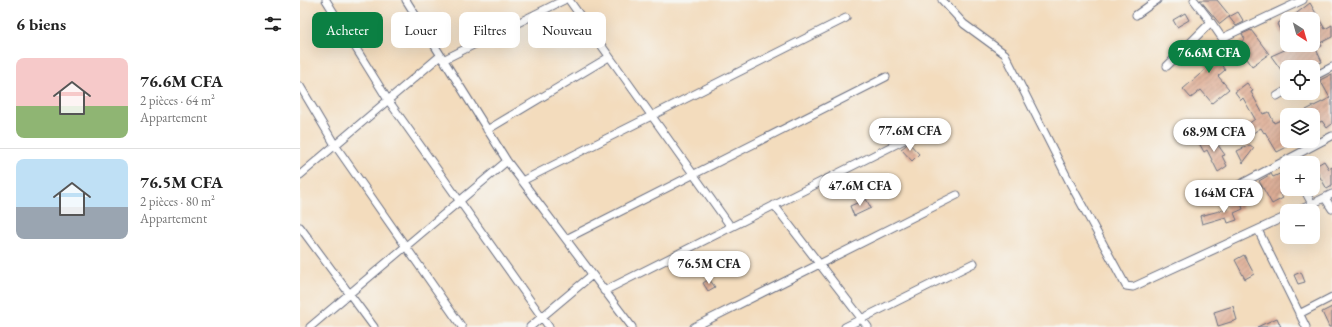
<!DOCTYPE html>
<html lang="fr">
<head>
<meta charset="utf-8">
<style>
	:root { --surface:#fff; --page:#f6f6f6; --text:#222; --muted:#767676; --line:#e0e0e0; --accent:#0b8043 }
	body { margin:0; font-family:"EB Garamond",serif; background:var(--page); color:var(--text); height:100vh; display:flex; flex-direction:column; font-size:15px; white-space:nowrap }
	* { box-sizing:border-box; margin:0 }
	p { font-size:13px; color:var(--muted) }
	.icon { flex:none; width:22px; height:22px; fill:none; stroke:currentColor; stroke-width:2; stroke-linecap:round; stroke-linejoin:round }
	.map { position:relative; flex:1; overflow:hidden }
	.details { display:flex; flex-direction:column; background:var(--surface); width:300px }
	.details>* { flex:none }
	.top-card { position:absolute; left:12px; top:12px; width:380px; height:36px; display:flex; gap:8px }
	.needle { width:26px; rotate:143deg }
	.tools { position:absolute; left:980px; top:12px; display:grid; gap:8px }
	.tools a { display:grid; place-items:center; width:40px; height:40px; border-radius:8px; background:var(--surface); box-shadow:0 4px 16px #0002; font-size:20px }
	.price { position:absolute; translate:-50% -34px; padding:0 9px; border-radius:14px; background:#fff; color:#222; font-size:13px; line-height:26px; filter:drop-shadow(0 1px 2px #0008) }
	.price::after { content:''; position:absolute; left:50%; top:24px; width:12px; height:9px; margin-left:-6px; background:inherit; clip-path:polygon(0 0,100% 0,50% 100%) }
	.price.active { background:var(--accent); color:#fff }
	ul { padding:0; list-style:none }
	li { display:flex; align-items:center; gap:12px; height:100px; padding:0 16px }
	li+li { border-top:1px solid var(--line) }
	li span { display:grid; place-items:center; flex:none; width:112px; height:80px; border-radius:8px; color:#555 }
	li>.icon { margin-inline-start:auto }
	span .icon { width:48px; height:48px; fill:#fffc; stroke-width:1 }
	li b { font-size:17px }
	h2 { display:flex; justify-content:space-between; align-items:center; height:48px; padding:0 16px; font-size:17px }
	.tag { padding:0 14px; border-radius:8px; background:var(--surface); box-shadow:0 4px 16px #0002; font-size:14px; line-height:36px }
	.tag.active { background:var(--accent); color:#fff }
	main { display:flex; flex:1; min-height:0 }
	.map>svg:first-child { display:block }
	.building { fill:url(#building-hatch) }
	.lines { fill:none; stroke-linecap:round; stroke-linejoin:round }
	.street-casing { stroke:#676c7f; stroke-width:9 }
	.street { stroke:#fff; stroke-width:7 }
</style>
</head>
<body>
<main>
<section class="details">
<h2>6 biens<svg class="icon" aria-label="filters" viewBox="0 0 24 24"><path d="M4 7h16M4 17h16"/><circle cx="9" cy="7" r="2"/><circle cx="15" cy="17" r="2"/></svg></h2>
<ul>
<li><span style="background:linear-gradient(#f6c9c9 60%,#8fb573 0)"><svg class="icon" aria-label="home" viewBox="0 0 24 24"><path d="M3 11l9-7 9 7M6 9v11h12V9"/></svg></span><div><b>76.6M CFA</b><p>2 pièces · 64 m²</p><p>Appartement</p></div></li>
<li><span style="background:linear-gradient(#bfe0f5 60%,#9aa5b1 0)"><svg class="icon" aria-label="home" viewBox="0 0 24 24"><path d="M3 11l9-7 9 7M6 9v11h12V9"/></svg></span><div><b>76.5M CFA</b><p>2 pièces · 80 m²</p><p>Appartement</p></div></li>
</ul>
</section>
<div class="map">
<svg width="1032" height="327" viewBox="0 0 1032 327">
	<defs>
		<pattern id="building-hatch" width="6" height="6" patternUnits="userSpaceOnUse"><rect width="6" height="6" fill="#dfaf97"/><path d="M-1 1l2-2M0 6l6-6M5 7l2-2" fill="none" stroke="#b48f7e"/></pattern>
	</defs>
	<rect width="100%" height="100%" fill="#f6f6f2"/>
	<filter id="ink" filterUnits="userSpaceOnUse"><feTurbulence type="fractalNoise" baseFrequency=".025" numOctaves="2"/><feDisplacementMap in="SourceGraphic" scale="8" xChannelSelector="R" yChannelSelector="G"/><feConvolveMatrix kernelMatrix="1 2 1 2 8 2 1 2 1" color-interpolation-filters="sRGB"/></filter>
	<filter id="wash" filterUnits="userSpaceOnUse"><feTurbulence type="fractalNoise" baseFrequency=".012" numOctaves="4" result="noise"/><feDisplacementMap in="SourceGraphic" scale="16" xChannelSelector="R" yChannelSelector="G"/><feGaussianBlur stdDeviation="0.9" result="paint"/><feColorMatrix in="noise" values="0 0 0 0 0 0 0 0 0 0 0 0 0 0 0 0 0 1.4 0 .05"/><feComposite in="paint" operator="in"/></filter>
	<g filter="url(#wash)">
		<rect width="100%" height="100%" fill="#f3dcbd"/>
		<g id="blocks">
			<path class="building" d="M 900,0 L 917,0 L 930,16 L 920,24 Z
				M 1010,3 L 1025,29 L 1032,25 L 1032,37 L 1020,43 L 1022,46 L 1016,49 L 1022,62 L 1009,67 L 987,67 L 987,78 L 971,56 L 989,48 L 987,45 L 1013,45 L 1013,19 L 989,19 Z
				M 938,12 L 944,22 L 936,26 L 929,17 Z
				M 885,13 L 889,20 L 877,27 L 873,20 Z
				M 987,17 L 987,45 L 977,24 Z
				M 951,30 L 969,54 L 952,66 L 945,56 L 948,53 L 940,42 L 945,39 L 942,34 Z
				M 900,42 L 906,51 L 915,44 L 927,62 L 922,66 L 925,70 L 918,76 L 929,89 L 912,103 L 901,90 L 891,98 L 883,89 L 907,68 L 893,48 Z
				M 1032,74 L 1032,124 L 1027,128 L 1022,121 L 1016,124 L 1013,120 L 1013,115 L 1009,115 L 1006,110 L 1030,98 L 1020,80 Z
				M 947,83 L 953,91 L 951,92 L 963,114 L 969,112 L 974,123 L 987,117 L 987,147 L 977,152 L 965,132 L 964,133 L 961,128 L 948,136 L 943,128 L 955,119 L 943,98 L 941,100 L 935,92 Z
				M 911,135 L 925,155 L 922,156 L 927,166 L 918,172 L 907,150 L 904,152 L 899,143 Z
				M 609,143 L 619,154 L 612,161 L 601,149 Z
				M 950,145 L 954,148 L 943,163 L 937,151 Z
				M 1024,161 L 1029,169 L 1032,167 L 1032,186 L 1027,189 L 1014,167 Z
				M 984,172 L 987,177 L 987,188 L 979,193 L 983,198 L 972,204 L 959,181 L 971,174 L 973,177 Z
				M 566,199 L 571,208 L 554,216 L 550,206 Z
				M 940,200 L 943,209 L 934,213 L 937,220 L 928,223 L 926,217 L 902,224 L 900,216 L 927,209 L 925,206 Z
				M 944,255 L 954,274 L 945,279 L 935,260 Z
				M 1001,272 L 1005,282 L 998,284 L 994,275 Z
				M 409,279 L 415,287 L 408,291 L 403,283 Z
				M 933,306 L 937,320 L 918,326 L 914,312 Z
				M 1032,307 L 1032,327 L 1029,327 L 1022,312 Z
				M 977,318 L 981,327 L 957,327 Z"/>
		</g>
	</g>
	<g filter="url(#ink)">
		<use href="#blocks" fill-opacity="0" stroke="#676c7f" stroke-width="1"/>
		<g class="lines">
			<g class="street-casing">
				<path id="street" d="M 26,0 L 88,100 L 249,327
					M 106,0 L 207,161 L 332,327
					M 269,0 L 431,227
					M 642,0 L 664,24 L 705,54 L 770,183 L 826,286 L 833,287 L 987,216
					M 894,0 L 911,22 L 935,57
					M 836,15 L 857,0
					M 922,38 L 1003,0
					M 143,60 L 264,0
					M 867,66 L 911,22
					M 1013,77 L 1032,67
					M 0,86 L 35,145 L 162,327
					M 977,96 L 987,90
					M 187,130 L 309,57
					M 0,175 L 140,56
					M 222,181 L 546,18
					M 933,188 L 1032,136
					M 1004,189 L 1012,204
					M 1025,198 L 1032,209
					M 474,205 L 568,327
					M 998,211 L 1032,194
					M 0,227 L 74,327
					M 958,230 L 1006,327
					M 266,239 L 586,77
					M 304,291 L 622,131
					M 999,314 L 1032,297
					M 10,327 L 207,161
					M 230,327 L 292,275
					M 394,327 L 657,195
					M 545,327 L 674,263"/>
			</g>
			<use href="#street" class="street"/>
		</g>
	</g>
</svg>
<div class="tools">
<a><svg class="needle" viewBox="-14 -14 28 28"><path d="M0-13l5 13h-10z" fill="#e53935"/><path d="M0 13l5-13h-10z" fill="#767676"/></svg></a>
<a><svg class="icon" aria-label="locate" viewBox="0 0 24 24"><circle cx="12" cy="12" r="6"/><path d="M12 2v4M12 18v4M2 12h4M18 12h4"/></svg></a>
<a><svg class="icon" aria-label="layers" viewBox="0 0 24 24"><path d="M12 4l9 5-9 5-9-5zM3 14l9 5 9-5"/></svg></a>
<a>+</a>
<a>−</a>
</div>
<b class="price active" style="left:909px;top:74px">76.6M CFA</b>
<b class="price" style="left:610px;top:152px">77.6M CFA</b>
<b class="price" style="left:914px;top:153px">68.9M CFA</b>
<b class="price" style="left:560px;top:207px">47.6M CFA</b>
<b class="price" style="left:924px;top:214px">164M CFA</b>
<b class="price" style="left:409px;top:285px">76.5M CFA</b>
<div class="top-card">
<a class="tag active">Acheter</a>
<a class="tag">Louer</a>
<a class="tag">Filtres</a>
<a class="tag">Nouveau</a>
</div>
</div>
</main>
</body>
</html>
